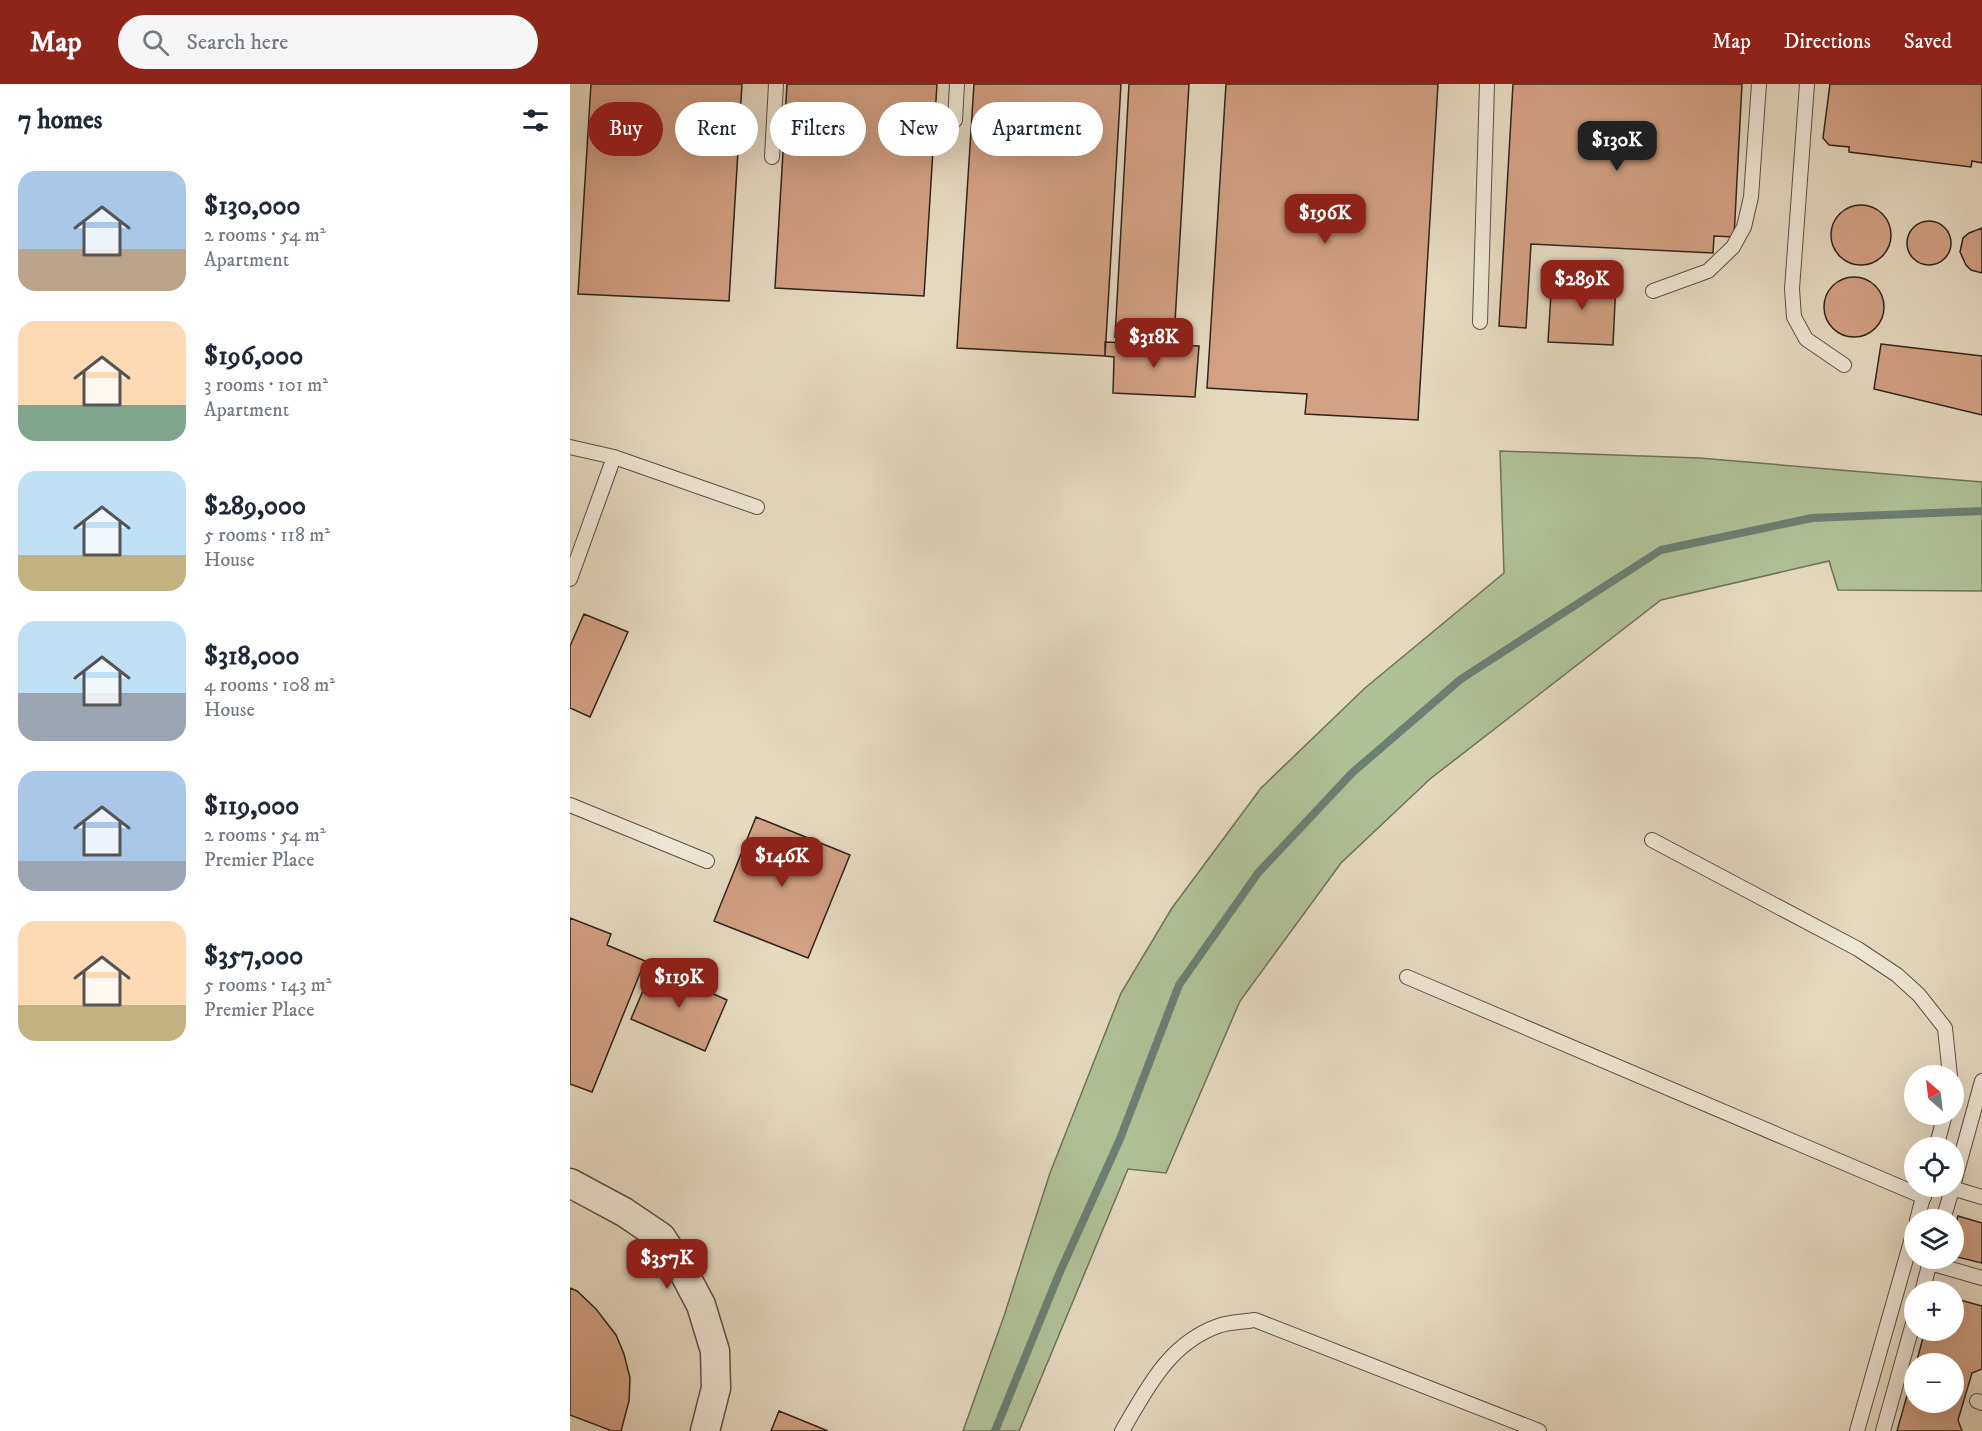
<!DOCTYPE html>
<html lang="en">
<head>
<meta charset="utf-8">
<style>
	:root { --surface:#fff; --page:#f6f6f7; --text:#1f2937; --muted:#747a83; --accent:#8f2418 }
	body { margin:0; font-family:"IM FELL DW Pica",serif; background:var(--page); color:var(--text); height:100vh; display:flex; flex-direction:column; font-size:22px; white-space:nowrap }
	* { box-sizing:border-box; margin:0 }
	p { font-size:20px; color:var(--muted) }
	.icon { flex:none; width:33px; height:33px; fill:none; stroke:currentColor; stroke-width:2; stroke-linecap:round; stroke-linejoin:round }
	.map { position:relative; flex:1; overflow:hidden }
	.panel { display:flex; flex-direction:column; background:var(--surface); width:570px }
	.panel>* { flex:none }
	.hud { position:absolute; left:18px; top:18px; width:570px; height:54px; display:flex; gap:12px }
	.needle { width:39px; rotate:332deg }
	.buttons { position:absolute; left:1334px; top:981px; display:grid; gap:12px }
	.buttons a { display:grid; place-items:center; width:60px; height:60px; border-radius:50%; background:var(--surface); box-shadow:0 6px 24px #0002; font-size:30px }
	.price { position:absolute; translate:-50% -51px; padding:0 14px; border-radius:12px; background:var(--accent); color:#fff; font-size:20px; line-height:39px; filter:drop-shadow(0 2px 3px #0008) }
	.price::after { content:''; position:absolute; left:50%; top:36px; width:18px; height:14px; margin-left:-9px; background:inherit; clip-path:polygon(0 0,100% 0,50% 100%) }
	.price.current { background:#222; color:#fff }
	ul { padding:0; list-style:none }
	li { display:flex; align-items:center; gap:18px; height:150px; padding:0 18px }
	li span { display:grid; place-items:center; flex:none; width:168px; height:120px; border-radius:18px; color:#555 }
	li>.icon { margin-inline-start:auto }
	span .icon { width:72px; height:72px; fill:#fffc; stroke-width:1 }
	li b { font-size:26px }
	h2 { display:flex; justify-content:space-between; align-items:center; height:72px; padding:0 18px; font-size:26px }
	.pill { padding:0 21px; border-radius:27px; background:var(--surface); box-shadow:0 6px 24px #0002; font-size:21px; line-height:54px }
	.pill.current { background:var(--accent); color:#fff }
	header { display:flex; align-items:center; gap:36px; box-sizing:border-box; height:84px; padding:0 30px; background:var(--accent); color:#fff }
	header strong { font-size:28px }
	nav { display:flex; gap:33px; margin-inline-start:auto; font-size:21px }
	.search { width:420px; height:54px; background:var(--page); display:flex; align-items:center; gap:15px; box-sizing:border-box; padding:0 21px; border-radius:33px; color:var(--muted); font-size:22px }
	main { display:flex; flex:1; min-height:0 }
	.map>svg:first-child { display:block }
	.green { fill:#b0c196; stroke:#6f7358; stroke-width:1.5 }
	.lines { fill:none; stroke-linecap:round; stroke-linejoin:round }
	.stream { stroke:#6c7f74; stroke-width:8 }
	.building { fill:#d3a183; stroke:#2e251b; stroke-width:1.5 }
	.lane-casing { stroke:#5c5244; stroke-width:16 }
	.street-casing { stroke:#5c5244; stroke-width:31 }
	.lane { stroke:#eee7d6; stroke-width:14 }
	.street { stroke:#eee7d6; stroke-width:28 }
</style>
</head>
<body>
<header>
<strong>Map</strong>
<div class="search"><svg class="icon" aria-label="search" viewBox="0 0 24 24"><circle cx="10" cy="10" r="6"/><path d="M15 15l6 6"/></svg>Search here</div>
<nav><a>Map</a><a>Directions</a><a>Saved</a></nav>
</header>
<main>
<section class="panel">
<h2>7 homes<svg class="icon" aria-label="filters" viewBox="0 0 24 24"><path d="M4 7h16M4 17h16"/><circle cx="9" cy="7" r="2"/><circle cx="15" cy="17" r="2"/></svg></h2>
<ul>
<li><span style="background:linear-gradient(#a9c7e8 65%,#b9a48a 0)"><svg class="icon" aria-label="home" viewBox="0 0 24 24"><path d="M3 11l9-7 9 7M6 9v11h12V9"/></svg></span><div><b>$130,000</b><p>2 rooms · 54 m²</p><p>Apartment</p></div></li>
<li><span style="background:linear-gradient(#ffd9b3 70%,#7fa58c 0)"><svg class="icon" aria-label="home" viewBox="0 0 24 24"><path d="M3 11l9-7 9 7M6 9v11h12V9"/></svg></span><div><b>$196,000</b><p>3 rooms · 101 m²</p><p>Apartment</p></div></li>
<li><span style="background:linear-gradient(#bfe0f5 70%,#c2b280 0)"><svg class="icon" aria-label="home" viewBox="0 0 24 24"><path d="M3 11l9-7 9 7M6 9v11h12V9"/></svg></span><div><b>$289,000</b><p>5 rooms · 118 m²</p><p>House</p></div></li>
<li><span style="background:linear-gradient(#bfe0f5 60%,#9aa5b1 0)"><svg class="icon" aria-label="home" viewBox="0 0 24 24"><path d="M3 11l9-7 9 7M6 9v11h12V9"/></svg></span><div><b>$318,000</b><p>4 rooms · 108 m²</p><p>House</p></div></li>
<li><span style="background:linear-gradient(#a9c7e8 75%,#9aa5b1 0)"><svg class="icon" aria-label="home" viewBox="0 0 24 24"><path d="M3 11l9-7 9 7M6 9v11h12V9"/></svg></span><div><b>$119,000</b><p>2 rooms · 54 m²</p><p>Premier Place</p></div></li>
<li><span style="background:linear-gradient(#ffd9b3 70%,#c2b280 0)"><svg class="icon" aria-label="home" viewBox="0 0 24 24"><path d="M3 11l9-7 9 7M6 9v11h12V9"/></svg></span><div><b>$357,000</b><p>5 rooms · 143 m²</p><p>Premier Place</p></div></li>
</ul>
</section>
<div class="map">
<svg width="1412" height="1347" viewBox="0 0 1412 1347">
	<rect width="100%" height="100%" fill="#e5dac0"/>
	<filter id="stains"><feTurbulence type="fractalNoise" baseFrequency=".00333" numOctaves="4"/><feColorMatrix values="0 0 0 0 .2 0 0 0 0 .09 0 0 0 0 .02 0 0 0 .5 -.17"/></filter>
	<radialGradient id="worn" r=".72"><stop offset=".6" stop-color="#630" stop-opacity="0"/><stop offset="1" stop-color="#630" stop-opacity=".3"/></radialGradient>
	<path class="green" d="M 930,367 L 1129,374 L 1412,398 L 1412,507 L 1268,506 L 1259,477 L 1091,516 L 860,695 L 771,779 L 670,917 L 596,1089 L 558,1085 L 449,1347 L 393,1347 L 434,1232 L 480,1089 L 551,909 L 602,824 L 691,704 L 795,604 L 934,489 Z"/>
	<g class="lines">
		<path class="stream" d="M 425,1347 L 489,1190 L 550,1055 L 609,901 L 688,789 L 782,689 L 891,595 L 1091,466 L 1242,434 L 1412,427"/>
	</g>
	<path class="building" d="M 21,0 L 172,0 L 159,217 L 8,210 Z
		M 217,0 L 367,0 L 354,212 L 205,204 Z
		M 404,0 L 551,0 L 535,272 L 387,264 Z
		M 559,0 L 619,0 L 604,255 L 545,253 Z
		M 656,0 L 868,0 L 848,336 L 735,330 L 737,310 L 637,304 Z
		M 943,0 L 1172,0 L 1164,153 L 1144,152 L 1143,169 L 961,160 L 956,244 L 929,242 Z
		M 1260,0 L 1412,0 L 1412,79 L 1402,77 L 1401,83 L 1279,68 L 1279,63 L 1259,61 L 1253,54 Z
		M1261 151a30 30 0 1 1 60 0a30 30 0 1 1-60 0Z
		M1337 159a22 22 0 1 1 44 0a22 22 0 1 1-44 0Z
		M 1412,144 L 1412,189 L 1401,186 L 1396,181 L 1390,168 L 1393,154 L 1399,149 Z
		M 982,193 L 1046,197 L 1043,261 L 978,258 Z
		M1254 223a30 30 0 1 1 60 0a30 30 0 1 1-60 0Z
		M 535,258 L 629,262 L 625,313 L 543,309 L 544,273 L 535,272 Z
		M 1311,260 L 1412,272 L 1412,331 L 1304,305 Z
		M 14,530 L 58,548 L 20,633 L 0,624 L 0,562 Z
		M 186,733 L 280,771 L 238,874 L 144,837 Z
		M 0,834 L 41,850 L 37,861 L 75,877 L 22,1008 L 0,1000 Z
		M 83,883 L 157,916 L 135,967 L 61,935 Z
		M 1388,1132 L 1412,1139 L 1412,1179 L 1383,1172 L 1383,1150 Z
		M 0,1204 L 7,1207 L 26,1225 L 46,1251 L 54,1270 L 60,1294 L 59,1317 L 51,1347 L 42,1347 L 0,1331 Z
		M 1383,1214 L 1412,1222 L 1412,1285 L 1402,1289 L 1388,1336 L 1392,1347 L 1327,1347 L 1344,1287 L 1344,1318 L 1383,1318 L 1383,1280 L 1346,1280 L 1355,1246 L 1383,1246 Z
		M 209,1327 L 258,1347 L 201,1347 Z"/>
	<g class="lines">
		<g class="lane-casing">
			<path id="lane" d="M 1237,0 L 1222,205 L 1224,233 L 1236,255 L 1274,281
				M 385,36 L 387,0
				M 202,73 L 206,0
				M 1083,207 L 1138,187 L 1163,163 L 1174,143 L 1181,113 L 1189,0
				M 910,238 L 917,0
				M 0,363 L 44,373
				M 0,495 L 44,373 L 187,423
				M 0,721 L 137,777
				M 1082,756 L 1288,865 L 1327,891 L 1349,911 L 1375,944 L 1380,992
				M 837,893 L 1354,1113
				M 1366,1064 L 1375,1030
				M 1383,1102 L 1412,997
				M 1382,1104 L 1412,1113
				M 1347,1136 L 1356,1102
				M 1373,1136 L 1383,1102
				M 1360,1179 L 1412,1194
				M 1352,1208 L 1361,1174
				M 1407,1317 L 1412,1319
				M 552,1347 C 577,1305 598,1260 648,1242 C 659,1238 673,1238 685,1236 L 969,1347
				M 1287,1347 L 1344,1147
				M 1313,1347 L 1344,1236"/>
		</g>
		<g class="street-casing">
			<path id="street" d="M 0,1099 L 54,1128 L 91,1153 L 112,1185 L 131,1221 L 145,1267 L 146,1304 L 135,1347"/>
		</g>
		<use href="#lane" class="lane"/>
		<use href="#street" class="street"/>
	</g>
	<rect width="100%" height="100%" filter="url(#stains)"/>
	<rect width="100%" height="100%" fill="url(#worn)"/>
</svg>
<div class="buttons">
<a><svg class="needle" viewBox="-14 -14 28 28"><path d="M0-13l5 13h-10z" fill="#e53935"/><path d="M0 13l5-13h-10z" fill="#747a83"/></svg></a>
<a><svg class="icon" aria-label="locate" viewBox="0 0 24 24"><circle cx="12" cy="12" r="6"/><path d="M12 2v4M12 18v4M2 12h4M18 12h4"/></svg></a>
<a><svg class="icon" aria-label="layers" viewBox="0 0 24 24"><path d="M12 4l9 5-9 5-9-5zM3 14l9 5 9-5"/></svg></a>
<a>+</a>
<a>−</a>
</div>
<b class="price current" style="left:1047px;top:88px">$130K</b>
<b class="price" style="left:755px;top:161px">$196K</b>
<b class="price" style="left:1012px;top:227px">$289K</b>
<b class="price" style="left:584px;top:285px">$318K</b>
<b class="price" style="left:212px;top:804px">$146K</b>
<b class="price" style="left:109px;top:925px">$119K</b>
<b class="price" style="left:97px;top:1206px">$357K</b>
<div class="hud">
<a class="pill current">Buy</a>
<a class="pill">Rent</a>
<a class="pill">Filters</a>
<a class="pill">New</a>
<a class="pill">Apartment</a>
</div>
</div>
</main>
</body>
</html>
